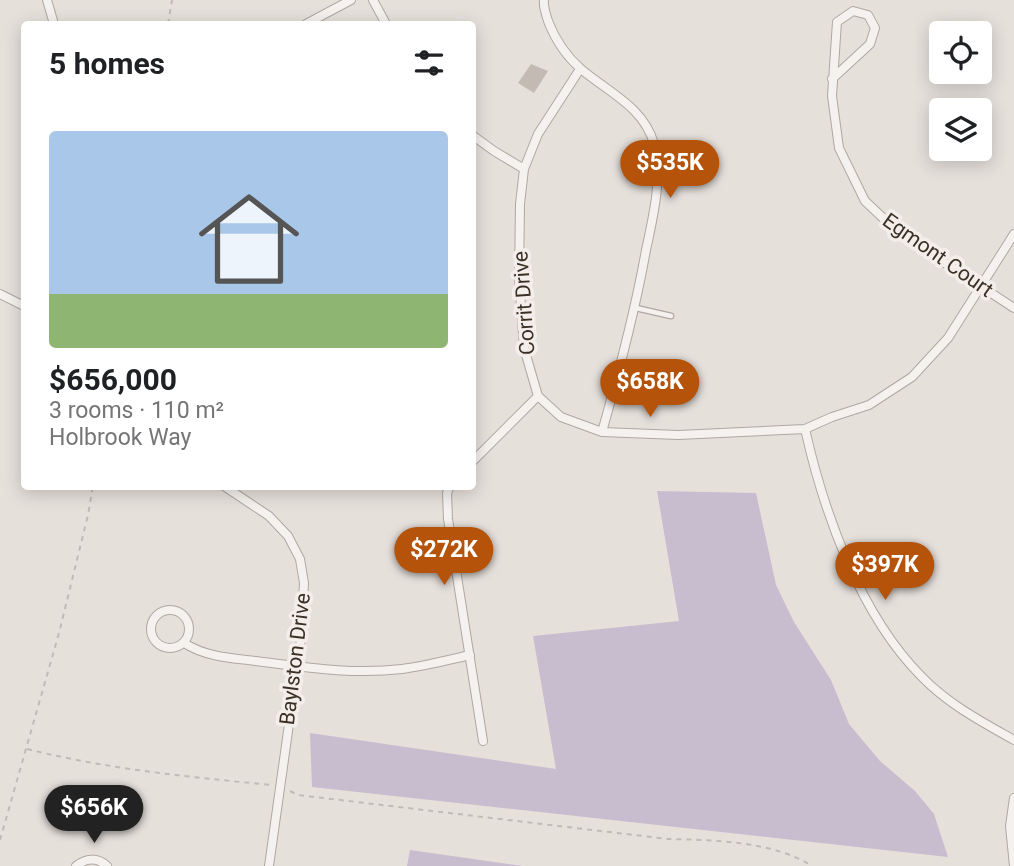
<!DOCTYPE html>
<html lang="en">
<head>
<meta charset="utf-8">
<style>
	:root { --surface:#fff; --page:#f6f6f6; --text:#202124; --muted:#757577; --accent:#b45309 }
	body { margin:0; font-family:Roboto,sans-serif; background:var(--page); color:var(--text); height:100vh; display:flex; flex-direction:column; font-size:26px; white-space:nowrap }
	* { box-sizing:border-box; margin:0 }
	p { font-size:23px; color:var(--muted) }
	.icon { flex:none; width:38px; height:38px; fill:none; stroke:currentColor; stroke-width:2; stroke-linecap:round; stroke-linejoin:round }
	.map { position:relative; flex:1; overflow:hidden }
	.sheet { position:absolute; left:21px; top:21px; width:455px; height:469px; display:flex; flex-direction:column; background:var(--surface); border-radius:7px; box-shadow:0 4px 18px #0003 }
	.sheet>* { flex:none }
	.buttons { position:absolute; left:929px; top:21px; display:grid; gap:14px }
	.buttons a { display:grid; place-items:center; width:63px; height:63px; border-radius:7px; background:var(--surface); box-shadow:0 4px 18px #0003; font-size:35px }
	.price { position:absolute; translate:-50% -60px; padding:0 16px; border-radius:24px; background:var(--accent); color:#fff; font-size:23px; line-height:46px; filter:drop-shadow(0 2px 4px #0008) }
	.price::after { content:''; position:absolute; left:50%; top:42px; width:21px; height:16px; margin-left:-10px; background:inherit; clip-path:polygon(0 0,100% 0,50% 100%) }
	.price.on { background:#222; color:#fff }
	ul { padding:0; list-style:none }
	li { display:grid; align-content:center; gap:14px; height:371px; padding:0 28px }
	li span { display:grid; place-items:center; height:217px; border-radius:7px; color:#555 }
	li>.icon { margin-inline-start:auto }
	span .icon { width:126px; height:126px; fill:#fffc; stroke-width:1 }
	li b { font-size:30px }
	h2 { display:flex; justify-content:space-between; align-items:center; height:84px; padding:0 28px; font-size:30px }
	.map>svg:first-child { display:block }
	.green { fill:#c7bdcf }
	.building { fill:#c2bab3 }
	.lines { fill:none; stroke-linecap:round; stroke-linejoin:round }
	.lane-casing { stroke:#afa8a1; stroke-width:7 }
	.street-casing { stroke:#afa8a1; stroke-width:10 }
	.path { stroke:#c0bbb6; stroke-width:2; stroke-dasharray:5 5; stroke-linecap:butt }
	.lane { stroke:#f4f1ee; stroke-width:4.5 }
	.street { stroke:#f4f1ee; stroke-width:8 }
	.labels { text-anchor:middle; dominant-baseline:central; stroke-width:7; stroke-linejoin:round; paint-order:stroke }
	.street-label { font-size:21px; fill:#3b3026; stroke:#f4eeeb }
</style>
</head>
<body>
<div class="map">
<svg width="1014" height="866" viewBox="0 0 1014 866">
	<rect width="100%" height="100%" fill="#e6e0db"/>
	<path class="green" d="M 657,491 L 756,493 L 776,585 L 794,622 L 831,680 L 849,724 L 880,761 L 915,791 L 934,814 L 948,857 L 312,787 L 310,733 L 556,769 L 533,636 L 679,621 Z
		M 410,850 L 523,866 L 407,866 Z"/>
	<path class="building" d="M 531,64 L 548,71 L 534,93 L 518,83 Z"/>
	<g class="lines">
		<g class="lane-casing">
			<path id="lane" d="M 657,161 L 697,159
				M 636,308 L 671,316"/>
		</g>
		<g class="street-casing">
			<path id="street" d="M 47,0 L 54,24
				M 373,0 L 386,24
				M 544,0 C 543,7 546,14 548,21 C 555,39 566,56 581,69 C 608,92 644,107 654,144 C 663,178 653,217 646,250 C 635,312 619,372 602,432
				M 306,24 L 351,0
				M 580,69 L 538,134 L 524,169 L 520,204 L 519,278 L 524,348 L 538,396 L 561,417 L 602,432 L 678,435 L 805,429 L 832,417 L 869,405 L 912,377 L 948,338 L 1014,234
				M 832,79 L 870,44 L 875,28 L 868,15 L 853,11 L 837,22 L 832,96 L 839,148 L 865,201 L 899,233 L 1014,308
				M 472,135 L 494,151 L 524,169
				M 0,294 L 24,306
				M 805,429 C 824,513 860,615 922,677 C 948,704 982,722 1014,740
				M 472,462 L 538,396
				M 224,486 L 269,516 L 288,536 L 300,559 L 304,583 L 301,639 L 269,866
				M 450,486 L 447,493 L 448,519 L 483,741
				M151 629a19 19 0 1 1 38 0a19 19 0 1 1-38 0Z
				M 184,643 C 206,657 231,658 256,661 C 304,667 353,675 402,669 C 425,666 448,660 470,655
				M 76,866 C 86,858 97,857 107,866
				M 1014,866 L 1010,826 L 1014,798"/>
		</g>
		<path class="path" d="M 168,24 L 172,0
			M 27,749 C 107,769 189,777 271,785
			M 290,791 L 298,795 L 668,839 C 713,840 773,841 812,866
			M 0,840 L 59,633 L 88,515 L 93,486"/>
		<use href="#lane" class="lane"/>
		<use href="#street" class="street"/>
	</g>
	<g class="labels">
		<g class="street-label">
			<text transform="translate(938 255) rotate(35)">Egmont Court</text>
			<text transform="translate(524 303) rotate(-94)">Corrit Drive</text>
			<text transform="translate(295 659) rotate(-83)">Baylston Drive</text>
		</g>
	</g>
</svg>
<div class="buttons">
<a><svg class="icon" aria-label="locate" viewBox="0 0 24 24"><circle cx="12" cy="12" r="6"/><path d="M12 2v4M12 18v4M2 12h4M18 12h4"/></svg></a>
<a><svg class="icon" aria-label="layers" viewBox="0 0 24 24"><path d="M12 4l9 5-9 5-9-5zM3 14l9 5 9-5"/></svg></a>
</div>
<b class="price" style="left:670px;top:200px">$535K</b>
<b class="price" style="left:650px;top:419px">$658K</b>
<b class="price" style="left:444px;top:587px">$272K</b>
<b class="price" style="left:885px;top:602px">$397K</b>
<b class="price on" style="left:94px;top:845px">$656K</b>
<section class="sheet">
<h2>5 homes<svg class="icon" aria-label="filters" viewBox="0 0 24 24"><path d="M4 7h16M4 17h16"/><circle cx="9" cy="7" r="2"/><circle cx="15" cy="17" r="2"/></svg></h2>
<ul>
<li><span style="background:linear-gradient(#a9c7e8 75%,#8fb573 0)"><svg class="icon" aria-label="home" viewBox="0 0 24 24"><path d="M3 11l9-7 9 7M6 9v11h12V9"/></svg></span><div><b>$656,000</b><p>3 rooms · 110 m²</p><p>Holbrook Way</p></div></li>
</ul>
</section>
</div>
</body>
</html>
